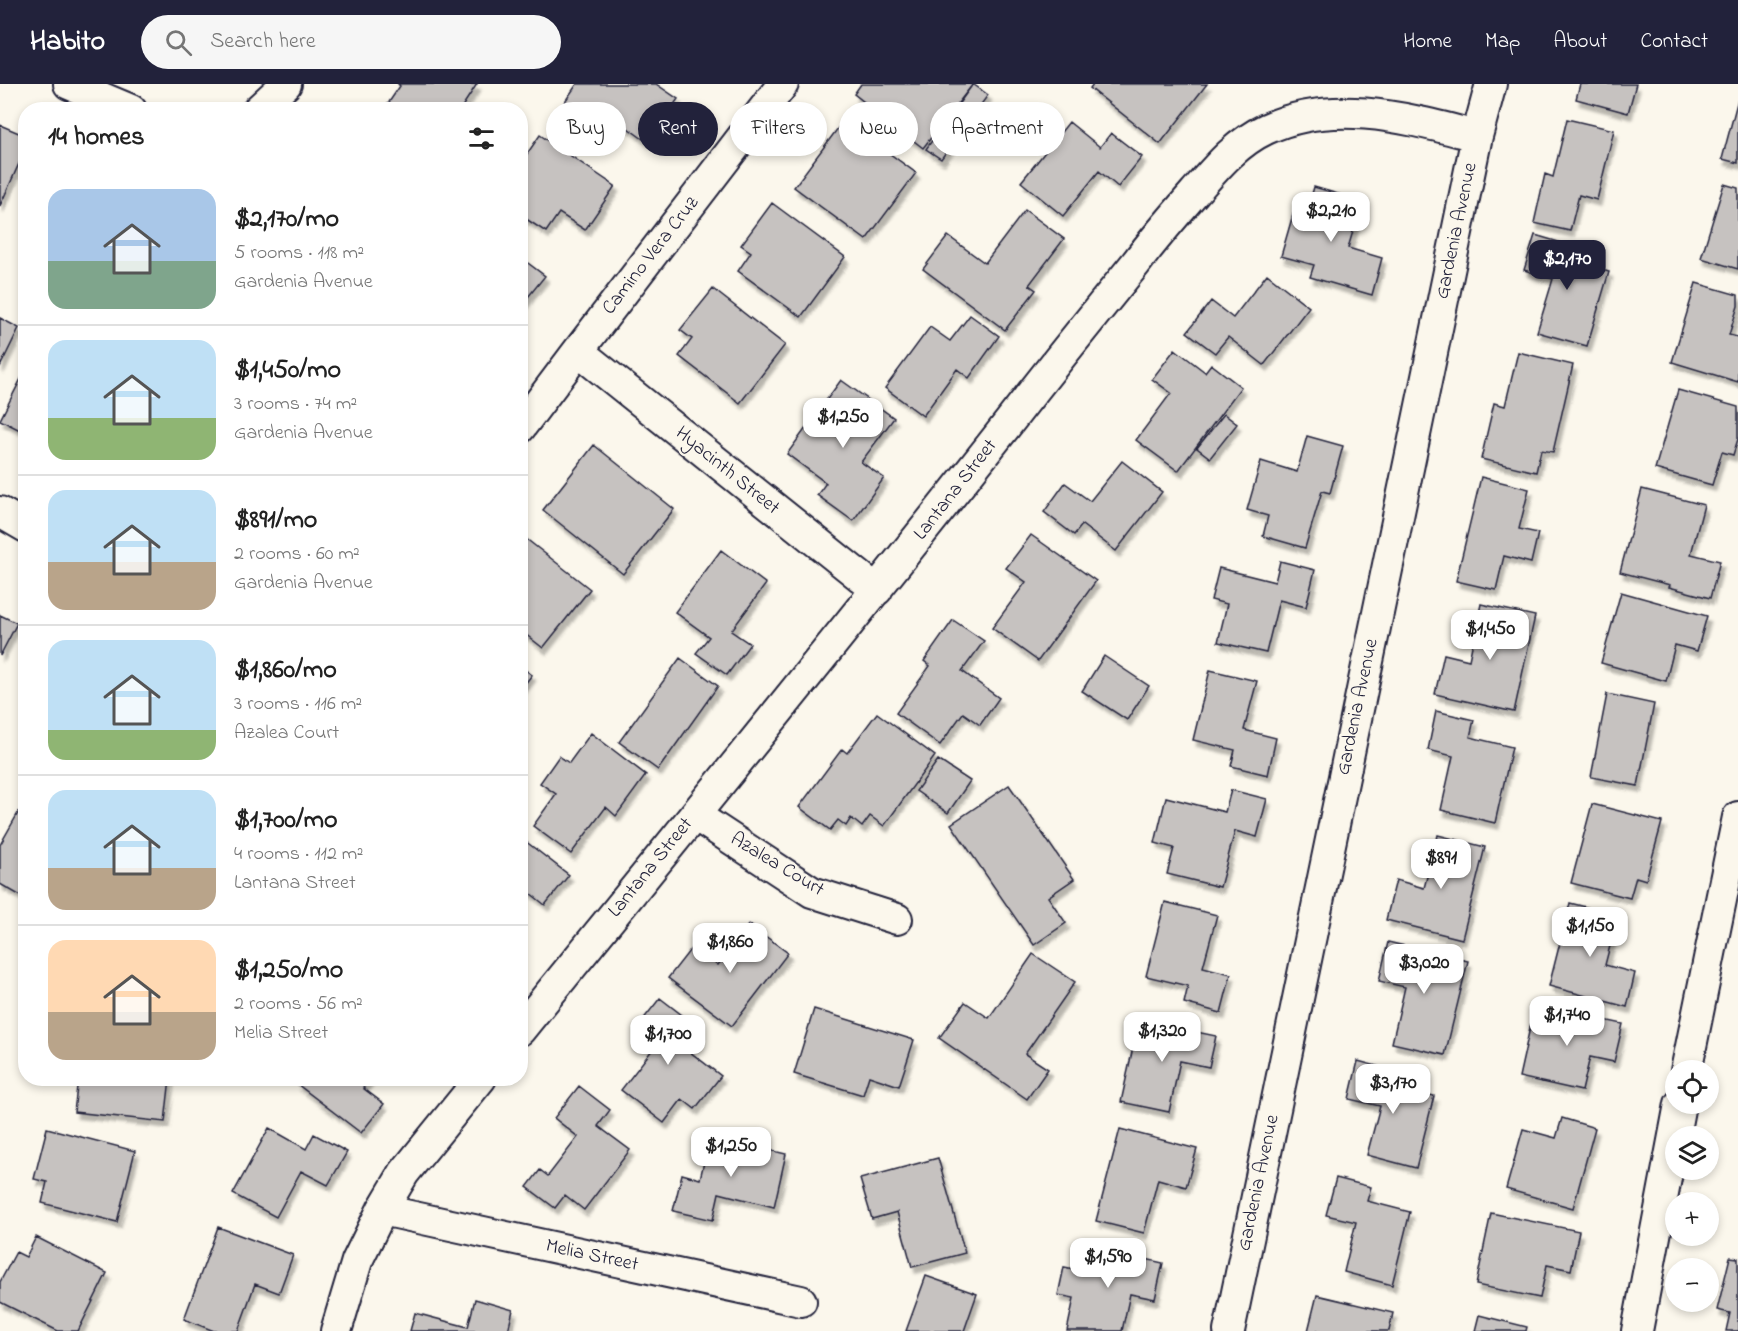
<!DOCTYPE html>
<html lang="en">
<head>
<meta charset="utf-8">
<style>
	:root { --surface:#fff; --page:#f6f6f6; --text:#222; --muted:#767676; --line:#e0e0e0; --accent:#22223b }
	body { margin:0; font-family:"Indie Flower",sans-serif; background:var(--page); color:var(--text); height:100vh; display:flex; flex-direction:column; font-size:22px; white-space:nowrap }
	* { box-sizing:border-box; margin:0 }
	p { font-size:20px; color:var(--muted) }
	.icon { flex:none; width:33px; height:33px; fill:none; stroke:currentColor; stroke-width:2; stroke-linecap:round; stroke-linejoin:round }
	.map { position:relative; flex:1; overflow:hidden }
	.details { position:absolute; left:18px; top:18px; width:510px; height:984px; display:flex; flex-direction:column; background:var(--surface); border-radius:24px; box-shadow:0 3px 9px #0003 }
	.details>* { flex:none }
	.banner { position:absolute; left:546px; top:18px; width:570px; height:54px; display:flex; gap:12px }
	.buttons { position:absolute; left:1665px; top:976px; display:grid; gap:12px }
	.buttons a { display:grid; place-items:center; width:54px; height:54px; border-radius:50%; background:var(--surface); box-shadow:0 3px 9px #0003; font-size:30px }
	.price { position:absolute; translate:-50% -51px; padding:0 14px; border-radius:12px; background:#fff; color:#222; font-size:20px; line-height:39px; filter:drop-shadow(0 2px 3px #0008) }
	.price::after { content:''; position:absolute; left:50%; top:36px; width:18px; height:14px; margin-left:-9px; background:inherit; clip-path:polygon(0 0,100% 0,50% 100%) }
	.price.on { background:var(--accent); color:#fff }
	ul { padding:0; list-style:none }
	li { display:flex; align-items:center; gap:18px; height:150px; padding:0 30px }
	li+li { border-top:2px solid var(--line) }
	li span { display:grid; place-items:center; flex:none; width:168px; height:120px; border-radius:18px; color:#555 }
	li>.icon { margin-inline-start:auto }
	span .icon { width:72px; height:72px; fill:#fffc; stroke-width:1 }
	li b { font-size:26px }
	h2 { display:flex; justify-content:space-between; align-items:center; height:72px; padding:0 30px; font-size:26px }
	.tag { padding:0 21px; border-radius:27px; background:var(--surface); box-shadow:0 3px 9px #0003; font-size:21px; line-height:54px }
	.tag.on { background:var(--accent); color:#fff }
	header { display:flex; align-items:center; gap:36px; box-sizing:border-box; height:84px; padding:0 30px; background:var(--accent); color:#fff }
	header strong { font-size:28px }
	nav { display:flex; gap:33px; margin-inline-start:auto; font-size:21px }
	.search { width:420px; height:54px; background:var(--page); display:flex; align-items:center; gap:15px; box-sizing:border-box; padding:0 21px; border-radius:33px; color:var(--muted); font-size:22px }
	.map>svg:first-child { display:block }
	.building { fill:#c6c2c0; stroke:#22223b; stroke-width:1.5; filter:url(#shadow) }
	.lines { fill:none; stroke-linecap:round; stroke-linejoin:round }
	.street-casing { stroke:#22223b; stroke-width:34 }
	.street { stroke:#fbf7ec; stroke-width:30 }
	.labels { text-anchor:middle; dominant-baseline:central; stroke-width:4.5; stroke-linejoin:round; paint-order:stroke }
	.street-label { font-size:20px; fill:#22223b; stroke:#fbf7ec }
</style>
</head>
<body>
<header>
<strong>Habito</strong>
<div class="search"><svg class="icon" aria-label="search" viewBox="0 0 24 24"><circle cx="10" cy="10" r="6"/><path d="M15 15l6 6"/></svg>Search here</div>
<nav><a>Home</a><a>Map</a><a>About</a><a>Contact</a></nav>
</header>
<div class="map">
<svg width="1738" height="1247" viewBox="0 0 1738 1247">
	<defs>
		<filter id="shadow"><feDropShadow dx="3.5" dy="6" stdDeviation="1.5" flood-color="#0004"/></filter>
	</defs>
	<rect width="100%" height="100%" fill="#fbf7ec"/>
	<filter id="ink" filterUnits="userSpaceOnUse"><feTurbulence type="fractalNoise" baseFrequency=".0167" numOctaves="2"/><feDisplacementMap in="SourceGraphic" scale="12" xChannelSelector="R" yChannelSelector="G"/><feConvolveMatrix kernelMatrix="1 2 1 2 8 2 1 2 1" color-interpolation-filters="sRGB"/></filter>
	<g filter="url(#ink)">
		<path class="building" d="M 398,0 L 477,0 L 460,26 L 388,26 L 385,24 L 400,2 Z
			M 577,0 L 656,0 L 678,15 L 647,58 L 621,39 L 606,60 L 559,26 Z
			M 861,0 L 973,0 L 923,64 L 854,10 Z
			M 973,0 L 988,11 L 941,75 L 926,65 Z
			M 1093,0 L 1207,0 L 1160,60 L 1090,4 Z
			M 1580,0 L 1636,0 L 1628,29 L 1576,15 Z
			M 1738,15 L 1738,79 L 1722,75 Z
			M 1567,35 L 1614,46 L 1597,116 L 1579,111 L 1570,147 L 1534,139 L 1545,90 L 1553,93 Z
			M 844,36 L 916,89 L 866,156 L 794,103 Z
			M 1069,38 L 1100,63 L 1111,49 L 1142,73 L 1118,103 L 1099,87 L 1063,132 L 1021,98 Z
			M 0,41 L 26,52 L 26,64 L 0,122 Z
			M 540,51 L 615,102 L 585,146 L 559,129 L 546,148 L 520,131 L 520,80 Z
			M 1724,100 L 1738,104 L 1738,185 L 1701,174 Z
			M 1314,103 L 1362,117 L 1348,164 L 1382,174 L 1372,211 L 1310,193 L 1314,181 L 1281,172 L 1294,127 L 1306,130 Z
			M 772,119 L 845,173 L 801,233 L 738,187 L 751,168 L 741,161 Z
			M 1025,126 L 1064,155 L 1029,201 L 1036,206 L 1005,246 L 923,185 L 948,152 L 985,179 Z
			M 1535,151 L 1569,161 L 1566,175 L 1609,188 L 1587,262 L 1537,248 L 1553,195 L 1524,186 Z
			M 520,173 L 545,192 L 520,223 Z
			M 1267,190 L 1309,223 L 1264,281 L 1228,253 L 1215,269 L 1187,248 L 1211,217 L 1233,234 Z
			M 1696,199 L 1738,211 L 1738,222 L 1729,251 L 1738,253 L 1738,298 L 1672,278 Z
			M 713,205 L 785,261 L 740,319 L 679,272 L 692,255 L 680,246 Z
			M 970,231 L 999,252 L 969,294 L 957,285 L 923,332 L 885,304 L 930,243 L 950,257 Z
			M 0,234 L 19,244 L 0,283 Z
			M 1175,265 L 1205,288 L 1211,280 L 1241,303 L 1178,387 L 1136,356 L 1171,309 L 1152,295 Z
			M 1518,268 L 1573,281 L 1553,368 L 1541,366 L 1536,388 L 1481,375 L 1494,319 L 1505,322 Z
			M 26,285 L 26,349 L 0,336 Z
			M 841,296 L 894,334 L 861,378 L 884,394 L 853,437 L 817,411 L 826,399 L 787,370 Z
			M 1678,306 L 1738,323 L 1738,355 L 1733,371 L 1722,368 L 1712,401 L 1655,385 Z
			M 1224,330 L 1237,340 L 1210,374 L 1197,364 Z
			M 1307,352 L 1343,362 L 1330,409 L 1322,407 L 1305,464 L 1263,452 L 1268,432 L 1247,426 L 1261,377 L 1297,388 Z
			M 594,361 L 674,425 L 623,490 L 543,426 Z
			M 1122,377 L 1162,408 L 1116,467 L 1082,441 L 1074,451 L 1044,428 L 1065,399 L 1090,417 Z
			M 1481,393 L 1529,405 L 1519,445 L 1538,449 L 1531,479 L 1504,472 L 1496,506 L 1456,497 Z
			M 1642,405 L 1704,421 L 1691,470 L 1720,477 L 1710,514 L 1669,503 L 1670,501 L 1620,488 Z
			M 520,450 L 590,505 L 543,564 L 520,546 Z
			M 1031,451 L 1096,497 L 1038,577 L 992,544 L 1026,498 L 1006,484 Z
			M 721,466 L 766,500 L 731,547 L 750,560 L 727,591 L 696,569 L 709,553 L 675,528 Z
			M 1280,477 L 1315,486 L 1306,523 L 1279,516 L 1266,569 L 1218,558 L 1227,520 L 1211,516 L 1219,484 L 1275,498 Z
			M 1621,508 L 1707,532 L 1697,567 L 1675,561 L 1666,597 L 1601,579 Z
			M 1481,520 L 1535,532 L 1514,628 L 1435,610 L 1444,570 L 1469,576 Z
			M 0,531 L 17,539 L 0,572 Z
			M 953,536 L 984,557 L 962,587 L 999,614 L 980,641 L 963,629 L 940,661 L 896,629 L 930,582 L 924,577 Z
			M 1104,572 L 1149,602 L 1127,636 L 1082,607 Z
			M 680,574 L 718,602 L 658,686 L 619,658 Z
			M 520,582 L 532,591 L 520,606 Z
			M 1210,586 L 1257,597 L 1244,646 L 1276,654 L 1268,691 L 1231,682 L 1235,666 L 1193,656 Z
			M 1607,610 L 1654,620 L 1638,702 L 1591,693 Z
			M 1436,627 L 1474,636 L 1470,653 L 1512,663 L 1495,739 L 1441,726 L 1453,672 L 1428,666 Z
			M 877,629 L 935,672 L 884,742 L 870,732 L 862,743 L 851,734 L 846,742 L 838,736 L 830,746 L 799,723 L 842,665 L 847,669 Z
			M 591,649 L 646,691 L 616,732 L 606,723 L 571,770 L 533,742 L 556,710 L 540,699 L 559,672 L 569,679 Z
			M 938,676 L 970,697 L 948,729 L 916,707 Z
			M 1009,701 L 1074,795 L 1048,813 L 1066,839 L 1034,861 L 951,740 Z
			M 1231,706 L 1267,715 L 1257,753 L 1235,747 L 1220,803 L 1167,790 L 1174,764 L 1155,759 L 1166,713 L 1225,728 Z
			M 26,715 L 26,815 L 0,800 L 0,761 Z
			M 1592,720 L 1662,738 L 1646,796 L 1636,793 L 1630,814 L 1571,799 Z
			M 1438,751 L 1485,763 L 1462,855 L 1386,836 L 1396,796 L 1424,804 Z
			M 520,753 L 569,791 L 545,821 L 520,801 Z
			M 1165,818 L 1217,831 L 1203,883 L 1231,890 L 1221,929 L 1184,919 L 1188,902 L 1146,892 Z
			M 1570,819 L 1618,831 L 1605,881 L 1635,889 L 1627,923 L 1549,902 Z
			M 749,840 L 788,869 L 732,942 L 668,894 L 693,862 L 718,881 Z
			M 1388,858 L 1468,877 L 1445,971 L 1392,959 L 1405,903 L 1379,897 Z
			M 1033,870 L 1075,898 L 1025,970 L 1048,985 L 1027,1015 L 939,954 L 965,918 L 989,934 Z
			M 660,914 L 691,938 L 676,957 L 721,992 L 695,1025 L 682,1015 L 664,1039 L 621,1006 L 656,961 L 635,946 Z
			M 1535,921 L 1623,940 L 1614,978 L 1590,973 L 1582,1007 L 1519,993 Z
			M 814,925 L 914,956 L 899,1002 L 869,992 L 863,1011 L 794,990 Z
			M 1139,936 L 1216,952 L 1209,983 L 1180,977 L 1169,1028 L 1121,1018 Z
			M 1358,977 L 1395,987 L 1392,1001 L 1434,1012 L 1416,1084 L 1367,1071 L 1380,1022 L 1349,1015 Z
			M 78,994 L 170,994 L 165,1038 L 74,1028 Z
			M 301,994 L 370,994 L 363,1004 L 384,1020 L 361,1049 L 297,1000 Z
			M 579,1002 L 610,1026 L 598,1042 L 630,1066 L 584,1126 L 565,1111 L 555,1124 L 527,1103 L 540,1086 L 548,1092 L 578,1053 L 554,1034 Z
			M 1562,1034 L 1595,1044 L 1573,1124 L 1506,1105 L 1523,1045 L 1556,1054 Z
			M 47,1044 L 135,1067 L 117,1138 L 42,1119 L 47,1098 L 34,1095 Z
			M 269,1044 L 306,1065 L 314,1050 L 347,1068 L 328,1101 L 301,1087 L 276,1133 L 233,1110 Z
			M 1120,1045 L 1197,1065 L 1186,1103 L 1158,1095 L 1144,1149 L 1096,1137 Z
			M 710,1052 L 786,1070 L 774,1123 L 719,1109 L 713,1136 L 673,1127 L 682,1090 L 700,1095 Z
			M 938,1074 L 965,1169 L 912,1183 L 897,1128 L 872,1135 L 860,1095 Z
			M 1336,1094 L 1371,1103 L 1367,1117 L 1410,1128 L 1392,1201 L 1344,1188 L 1356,1138 L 1326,1131 Z
			M 1491,1129 L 1579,1147 L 1571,1186 L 1547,1181 L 1540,1214 L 1476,1201 Z
			M 218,1143 L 293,1171 L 279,1209 L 255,1200 L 238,1247 L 214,1247 L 184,1235 Z
			M 36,1153 L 107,1189 L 78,1247 L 58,1247 L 0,1218 L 0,1198 L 16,1168 L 26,1173 Z
			M 1093,1163 L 1163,1179 L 1155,1215 L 1130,1210 L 1122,1247 L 1067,1247 L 1074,1214 L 1058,1211 L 1064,1183 L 1088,1188 Z
			M 1730,1173 L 1738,1174 L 1738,1247 L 1726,1247 L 1730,1229 L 1717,1226 Z
			M 926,1192 L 977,1210 L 964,1247 L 906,1247 Z
			M 1317,1211 L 1393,1229 L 1389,1247 L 1308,1247 Z
			M 475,1215 L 513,1226 L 508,1247 L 410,1247 L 415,1229 L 468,1243 Z
			M 1479,1231 L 1527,1243 L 1526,1247 L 1475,1247 Z"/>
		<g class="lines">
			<g class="street-casing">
				<path id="street" d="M 69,0 L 131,26
					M 258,26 L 286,0
					M 578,267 L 877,506
					M 520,344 L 578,267 L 783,0
					M 0,428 L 26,443
					M 695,731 L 812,808 L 897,835
					M 520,946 C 684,744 849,542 1010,337 C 1051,284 1093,232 1136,179 C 1154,155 1174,132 1194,109 C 1215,85 1236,59 1266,45 C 1334,13 1409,35 1477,52
					M 1686,987 L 1738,733
					M 382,1126 L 801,1217
					M 336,1247 L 357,1177 L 382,1126 L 404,1089 L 481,994
					M 1229,1247 L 1477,52 L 1491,0
					M 1637,1247 L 1680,1020"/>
			</g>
			<use href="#street" class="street"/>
		</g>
	</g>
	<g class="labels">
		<g class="street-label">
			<text transform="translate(1457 147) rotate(-78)">Gardenia Avenue</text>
			<text transform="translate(651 172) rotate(-52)">Camino Vera Cruz</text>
			<text transform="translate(727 387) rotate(39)">Hyacinth Street</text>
			<text transform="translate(956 406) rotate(-52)">Lantana Street</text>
			<text transform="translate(1358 623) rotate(-78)">Gardenia Avenue</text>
			<text transform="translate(777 781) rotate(31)">Azalea Court</text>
			<text transform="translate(651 784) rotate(-51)">Lantana Street</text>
			<text transform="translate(1259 1099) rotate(-78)">Gardenia Avenue</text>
			<text transform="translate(592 1172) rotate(12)">Melia Street</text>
		</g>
	</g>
</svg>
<div class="buttons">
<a><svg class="icon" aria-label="locate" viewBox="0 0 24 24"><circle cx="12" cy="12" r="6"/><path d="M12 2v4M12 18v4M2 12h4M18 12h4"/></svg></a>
<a><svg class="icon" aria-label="layers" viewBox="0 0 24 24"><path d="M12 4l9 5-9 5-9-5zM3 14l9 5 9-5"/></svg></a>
<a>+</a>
<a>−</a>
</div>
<b class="price" style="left:1331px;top:159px">$2,210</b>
<b class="price on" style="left:1567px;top:207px">$2,170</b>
<b class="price" style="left:843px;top:365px">$1,250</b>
<b class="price" style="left:1490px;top:577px">$1,450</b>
<b class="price" style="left:1441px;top:806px">$891</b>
<b class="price" style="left:1590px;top:874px">$1,150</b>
<b class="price" style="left:730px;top:890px">$1,860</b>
<b class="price" style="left:1424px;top:911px">$3,020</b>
<b class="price" style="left:1567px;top:963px">$1,740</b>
<b class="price" style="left:1162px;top:979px">$1,320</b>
<b class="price" style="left:668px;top:982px">$1,700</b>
<b class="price" style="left:1393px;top:1031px">$3,170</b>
<b class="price" style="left:731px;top:1094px">$1,250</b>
<b class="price" style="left:1108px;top:1205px">$1,590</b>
<div class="banner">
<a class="tag">Buy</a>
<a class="tag on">Rent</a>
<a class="tag">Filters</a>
<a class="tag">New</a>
<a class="tag">Apartment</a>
</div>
<section class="details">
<h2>14 homes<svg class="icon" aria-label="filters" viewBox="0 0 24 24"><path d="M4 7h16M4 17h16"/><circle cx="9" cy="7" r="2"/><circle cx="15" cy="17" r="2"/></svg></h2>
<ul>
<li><span style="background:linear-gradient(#a9c7e8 60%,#7fa58c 0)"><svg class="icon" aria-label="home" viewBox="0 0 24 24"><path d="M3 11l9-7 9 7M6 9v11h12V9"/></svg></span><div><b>$2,170/mo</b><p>5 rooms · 118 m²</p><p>Gardenia Avenue</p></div></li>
<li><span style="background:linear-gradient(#bfe0f5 65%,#8fb573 0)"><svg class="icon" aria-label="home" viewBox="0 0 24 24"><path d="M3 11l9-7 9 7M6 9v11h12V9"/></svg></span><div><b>$1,450/mo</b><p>3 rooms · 74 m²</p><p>Gardenia Avenue</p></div></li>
<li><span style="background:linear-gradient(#bfe0f5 60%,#b9a48a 0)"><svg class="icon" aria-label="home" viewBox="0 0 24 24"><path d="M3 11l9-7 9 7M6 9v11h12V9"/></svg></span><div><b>$891/mo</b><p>2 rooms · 60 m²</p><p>Gardenia Avenue</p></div></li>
<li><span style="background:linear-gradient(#bfe0f5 75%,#8fb573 0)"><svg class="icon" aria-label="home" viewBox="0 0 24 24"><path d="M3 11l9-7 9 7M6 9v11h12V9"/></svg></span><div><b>$1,860/mo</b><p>3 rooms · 116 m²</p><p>Azalea Court</p></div></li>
<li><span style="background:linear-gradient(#bfe0f5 65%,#b9a48a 0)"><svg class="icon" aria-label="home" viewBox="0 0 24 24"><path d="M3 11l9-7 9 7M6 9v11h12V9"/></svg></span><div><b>$1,700/mo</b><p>4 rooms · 112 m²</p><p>Lantana Street</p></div></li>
<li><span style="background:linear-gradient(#ffd9b3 60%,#b9a48a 0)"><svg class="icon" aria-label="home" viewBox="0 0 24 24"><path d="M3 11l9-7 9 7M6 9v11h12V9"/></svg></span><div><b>$1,250/mo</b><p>2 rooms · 56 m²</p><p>Melia Street</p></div></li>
</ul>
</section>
</div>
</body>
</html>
